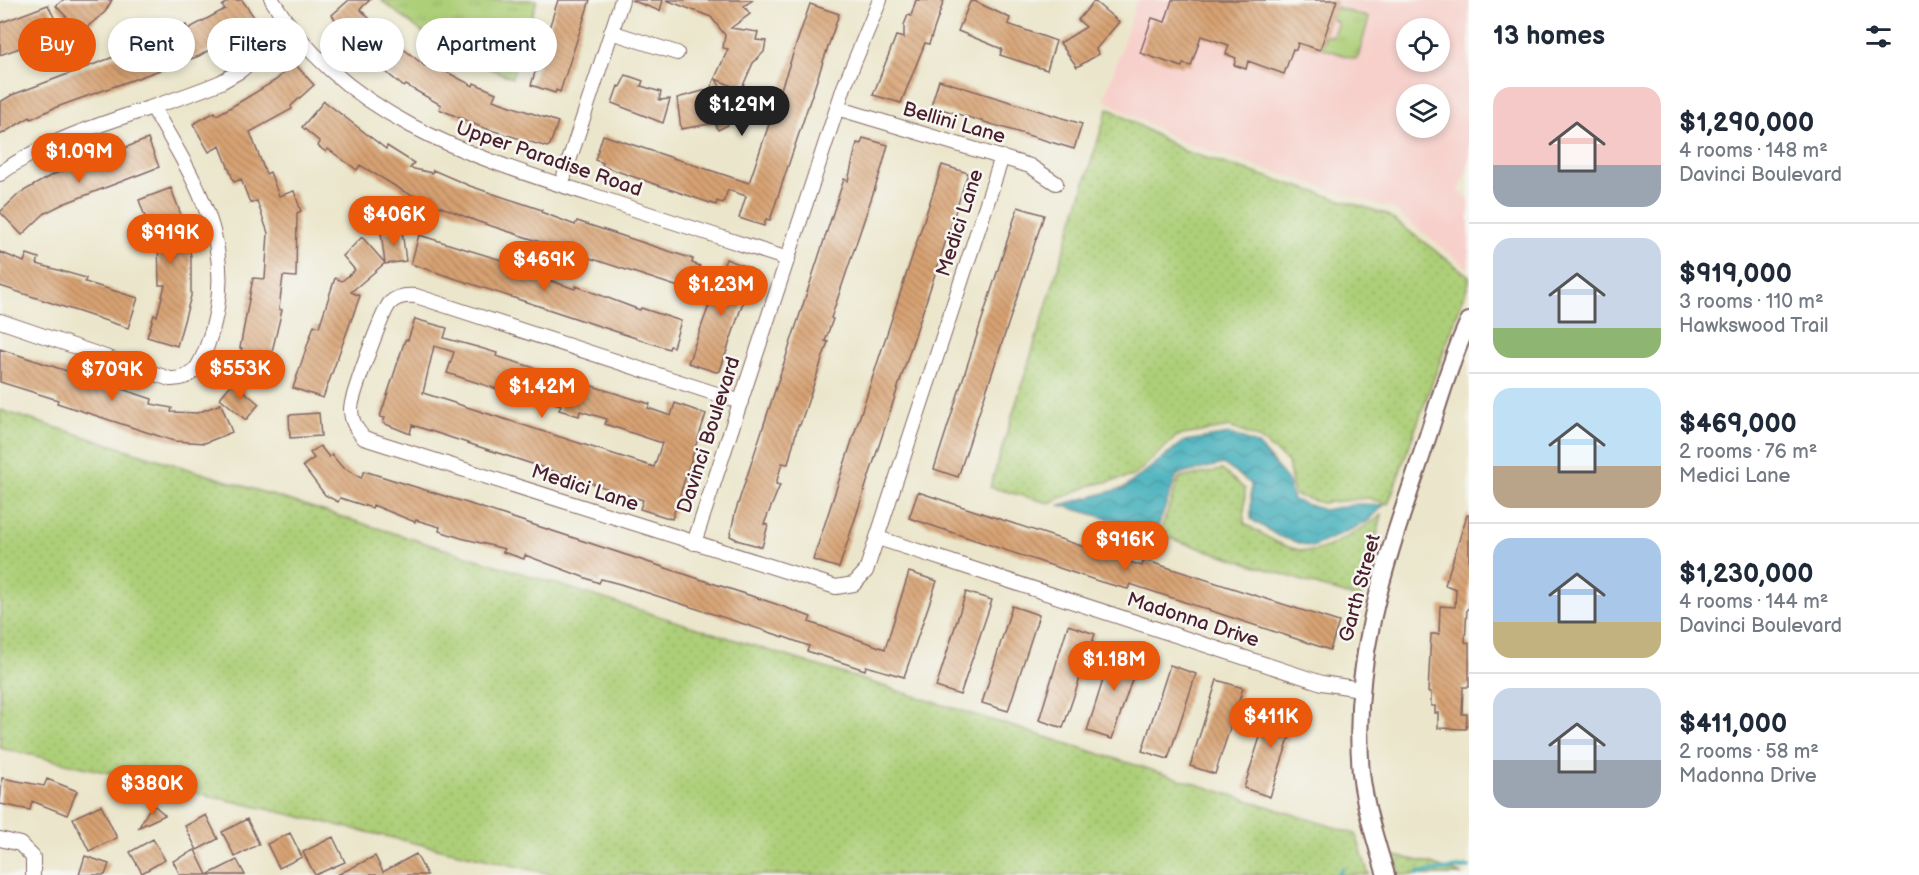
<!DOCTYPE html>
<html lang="en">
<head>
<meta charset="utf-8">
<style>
	:root { --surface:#fff; --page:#f2f2f3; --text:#1f2937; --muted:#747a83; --line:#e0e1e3; --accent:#ea580c }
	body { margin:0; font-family:"Balsamiq Sans",sans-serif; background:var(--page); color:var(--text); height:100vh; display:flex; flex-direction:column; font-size:22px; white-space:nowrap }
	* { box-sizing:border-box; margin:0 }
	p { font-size:20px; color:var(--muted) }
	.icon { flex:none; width:33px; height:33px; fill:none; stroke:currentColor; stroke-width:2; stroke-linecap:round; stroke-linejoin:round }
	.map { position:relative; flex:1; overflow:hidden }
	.sheet { display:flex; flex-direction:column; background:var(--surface); width:450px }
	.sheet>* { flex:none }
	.guide { position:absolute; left:18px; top:18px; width:570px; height:54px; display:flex; gap:12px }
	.buttons { position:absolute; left:1396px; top:18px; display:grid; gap:12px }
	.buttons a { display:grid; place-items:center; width:54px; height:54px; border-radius:50%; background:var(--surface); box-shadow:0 3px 9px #0003; font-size:30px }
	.price { position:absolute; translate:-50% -51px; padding:0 14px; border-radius:21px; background:var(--accent); color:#fff; font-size:20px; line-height:39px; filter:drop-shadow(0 2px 3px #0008) }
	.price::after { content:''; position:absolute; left:50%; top:36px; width:18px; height:14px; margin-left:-9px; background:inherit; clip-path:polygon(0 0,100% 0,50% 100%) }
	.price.current { background:#222; color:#fff }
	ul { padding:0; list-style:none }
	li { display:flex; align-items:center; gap:18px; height:150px; padding:0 24px }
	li+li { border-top:2px solid var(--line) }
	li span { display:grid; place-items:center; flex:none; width:168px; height:120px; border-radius:18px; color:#555 }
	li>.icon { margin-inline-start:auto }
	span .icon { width:72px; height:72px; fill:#fffc; stroke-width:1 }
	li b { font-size:26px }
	h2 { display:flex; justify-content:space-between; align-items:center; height:72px; padding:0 24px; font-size:26px }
	.chip { padding:0 21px; border-radius:27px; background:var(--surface); box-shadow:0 3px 9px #0003; font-size:21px; line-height:54px }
	.chip.current { background:var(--accent); color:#fff }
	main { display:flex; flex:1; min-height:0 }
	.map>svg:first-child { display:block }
	.built { fill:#f7d0cb; fill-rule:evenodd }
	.grass { fill:url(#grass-dots); stroke:#7c7752; stroke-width:1.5 }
	.park { fill:url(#park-tufts); stroke:#7c7752; stroke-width:1.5 }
	.water { fill:url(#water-waves); stroke:#446672; stroke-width:1.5 }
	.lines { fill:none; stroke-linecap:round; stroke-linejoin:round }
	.stream { stroke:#3dadb9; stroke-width:4 }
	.building { fill:url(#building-back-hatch); fill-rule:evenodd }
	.minor-casing { stroke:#826563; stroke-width:16 }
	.tertiary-casing { stroke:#826563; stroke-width:20 }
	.minor { stroke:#fff; stroke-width:14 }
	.tertiary { stroke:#fff; stroke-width:16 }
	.labels { text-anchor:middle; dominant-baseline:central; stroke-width:5; stroke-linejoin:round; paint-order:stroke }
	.street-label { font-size:20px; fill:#4a1f2b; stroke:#f6f6f2 }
</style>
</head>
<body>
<main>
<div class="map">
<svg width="1469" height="875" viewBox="0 0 1469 875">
	<defs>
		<pattern id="grass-dots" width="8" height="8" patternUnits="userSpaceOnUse" patternTransform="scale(1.5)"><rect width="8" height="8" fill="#adcf78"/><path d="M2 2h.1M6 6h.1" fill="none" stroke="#96b168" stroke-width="1.8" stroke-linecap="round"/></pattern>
		<pattern id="park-tufts" width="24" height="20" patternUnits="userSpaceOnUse" patternTransform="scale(1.5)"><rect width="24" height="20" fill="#adcf78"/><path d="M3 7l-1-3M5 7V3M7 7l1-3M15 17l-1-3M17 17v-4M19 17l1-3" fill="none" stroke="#96b168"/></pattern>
		<pattern id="water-waves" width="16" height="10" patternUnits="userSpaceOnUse" patternTransform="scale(1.5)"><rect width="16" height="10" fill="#3dadb9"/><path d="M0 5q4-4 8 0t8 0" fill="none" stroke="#358c97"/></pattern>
		<pattern id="building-back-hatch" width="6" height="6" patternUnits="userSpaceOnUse" patternTransform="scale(1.5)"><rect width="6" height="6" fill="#d7a272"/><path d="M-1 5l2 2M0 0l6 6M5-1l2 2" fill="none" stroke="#b0835e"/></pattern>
	</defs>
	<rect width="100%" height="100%" fill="#f6f6f2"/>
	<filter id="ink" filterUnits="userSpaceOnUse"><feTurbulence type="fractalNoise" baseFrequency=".0167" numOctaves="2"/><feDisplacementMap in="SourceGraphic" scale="12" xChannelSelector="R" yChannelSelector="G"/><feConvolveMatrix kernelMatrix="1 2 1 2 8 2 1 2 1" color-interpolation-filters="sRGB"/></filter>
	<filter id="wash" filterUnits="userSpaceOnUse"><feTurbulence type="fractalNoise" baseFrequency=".008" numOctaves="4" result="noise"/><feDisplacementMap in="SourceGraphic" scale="24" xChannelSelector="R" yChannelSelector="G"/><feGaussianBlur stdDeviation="1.35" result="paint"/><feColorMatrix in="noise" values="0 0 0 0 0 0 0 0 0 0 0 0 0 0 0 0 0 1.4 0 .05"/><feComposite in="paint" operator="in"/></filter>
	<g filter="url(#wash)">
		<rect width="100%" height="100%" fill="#ebe6cb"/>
		<path class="built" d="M 1137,0 L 1469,0 L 1469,162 L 1459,191 L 1469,199 L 1469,269 L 1393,209 L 1184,143 L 1104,100 ZM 1407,28 L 1440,28 L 1440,62 L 1407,62 ZM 1407,94 L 1440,94 L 1440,128 L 1407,128 Z"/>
		<path class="grass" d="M 1108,108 L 1184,151 L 1386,214 L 1469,276 L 1469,282 L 1388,504 L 1368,498 L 1322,503 L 1294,495 L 1288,462 L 1258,438 L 1230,427 L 1177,436 L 1134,476 L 1092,485 L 1049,503 L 990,487 Z
			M 0,410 L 1356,834 L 1369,875 L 554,875 L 0,748 Z
			M 1222,470 L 1245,489 L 1244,523 C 1262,534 1290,553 1312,551 C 1328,550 1369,525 1382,515 L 1360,599 L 1159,535 L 1179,478 Z
			M 1395,856 L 1425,862 L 1463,875 L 1400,875 Z"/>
		<path class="park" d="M 381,0 L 537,0 L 512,78 L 444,49 Z
			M 1336,7 L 1369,18 L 1358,57 L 1355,59 L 1322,48 L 1326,35 L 1332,37 L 1338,22 L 1332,20 Z"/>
		<path class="water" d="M 1230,434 L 1258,445 L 1287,479 L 1293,500 L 1324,510 L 1357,504 L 1384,505 L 1367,522 L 1312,547 L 1278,536 L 1251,519 L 1251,484 L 1223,464 L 1177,475 L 1156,532 L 1060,505 L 1124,488 L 1185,441 Z"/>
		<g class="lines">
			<path class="stream" d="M 1417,873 L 1469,867
				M 1337,875 L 1343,868"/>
		</g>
		<g id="blocks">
			<path class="building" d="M 63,0 L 112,0 L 105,12 L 81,32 L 56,6 Z
				M 230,0 L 242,0 L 257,21 L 199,56 L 54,108 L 31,119 L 30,117 L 0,135 L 0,102 L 12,95 L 167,37 L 166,34 L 186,25 L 188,29 L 225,9 L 222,6 Z
				M 349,0 L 370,0 L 360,9 L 386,35 L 425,66 L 428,62 L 473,86 L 474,83 L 496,93 L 493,100 L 558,122 L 550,145 L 547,147 L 481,127 L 439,109 L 441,105 L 406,85 L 404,87 L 364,54 L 367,51 L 359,44 L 355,48 L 334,27 L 338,24 L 332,15 Z
				M 558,0 L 590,0 L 560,92 L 556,90 L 555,93 L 531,85 Z
				M 631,0 L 663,0 L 660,11 Z
				M 666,0 L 753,0 L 744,6 L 750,14 L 731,28 L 758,32 L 756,40 L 766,41 L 764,52 L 753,63 L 741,90 L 716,79 L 734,113 L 724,118 L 728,125 L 718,130 L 715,123 L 681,129 L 677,98 L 710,89 L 728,49 L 723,48 L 725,35 L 711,17 Z
				M 916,0 L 944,0 L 929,44 L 925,43 L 901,103 L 873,95 L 896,36 L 904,38 L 904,25 L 908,15 L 911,16 Z
				M 1172,0 L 1337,0 L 1320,50 L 1298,43 L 1296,50 L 1293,49 L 1284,74 L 1248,61 L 1246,69 L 1234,65 L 1236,58 L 1226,54 L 1229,45 L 1201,36 L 1191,66 L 1183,64 L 1182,67 L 1140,53 L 1152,18 L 1165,22 Z
				M 974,1 L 1010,18 L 1008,24 L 1056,41 L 1047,70 L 1000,55 L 1002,49 L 958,31 L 970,2 Z
				M 1094,1 L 1119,22 L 1096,49 L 1099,54 L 1077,67 L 1060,43 L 1086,27 L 1078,20 Z
				M 810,4 L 839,14 L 770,220 L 766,219 L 764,226 L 739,218 L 746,196 L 728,190 L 723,203 L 717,201 L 716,205 L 602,166 L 603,163 L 595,160 L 603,135 L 749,183 Z
				M 48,5 L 64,38 L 48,46 L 45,39 L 0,55 L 0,23 Z
				M 294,63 L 314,85 L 291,106 L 292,109 L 250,132 L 266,174 L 270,172 L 279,196 L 294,191 L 301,211 L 297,213 L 296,277 L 283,276 L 279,309 L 282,310 L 265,381 L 235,370 L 242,348 L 240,348 L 253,278 L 265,279 L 268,233 L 257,201 L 250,203 L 241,179 L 234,182 L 220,146 L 209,152 L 193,124 L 215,112 L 217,115 L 238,103 L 276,80 Z
				M 626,75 L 643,81 L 641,86 L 661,92 L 659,100 L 670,99 L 663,123 L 612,103 L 618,86 L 620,87 Z
				M 939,80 L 1082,124 L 1074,149 L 931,106 Z
				M 324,101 L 386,149 L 387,146 L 414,163 L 410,168 L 432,173 L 433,170 L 470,186 L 542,210 L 541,212 L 562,220 L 575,225 L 577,221 L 693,259 L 692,263 L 700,266 L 691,291 L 476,221 L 405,192 L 360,165 L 357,170 L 328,149 L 326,152 L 318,146 L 320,142 L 302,127 Z
				M 863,138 L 888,145 L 882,167 L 831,318 L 833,319 L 825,341 L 828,342 L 800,425 L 798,425 L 788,464 L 782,463 L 776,484 L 780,485 L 764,524 L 768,525 L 762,547 L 740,541 L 730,536 L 735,513 L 844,179 L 848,181 L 857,143 L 861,144 Z
				M 148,139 L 159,167 L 63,204 L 45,213 L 22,235 L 0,212 L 20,193 L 52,175 Z
				M 942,165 L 968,173 L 839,568 L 813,560 Z
				M 171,188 L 187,231 L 191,257 L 191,296 L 177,346 L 147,337 L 154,315 L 157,316 L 165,285 L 159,285 L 158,236 L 155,245 L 139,200 Z
				M 1018,207 L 1044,215 L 958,477 L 934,469 Z
				M 402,230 L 406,261 L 385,264 L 381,233 Z
				M 419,235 L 508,262 L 507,266 L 575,289 L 576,286 L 640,310 L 641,308 L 681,321 L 673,347 L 670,346 L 669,349 L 411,264 Z
				M 362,237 L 385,263 L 351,292 L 360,296 L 323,398 L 293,388 L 314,325 L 319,327 L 335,278 L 342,281 L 355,270 L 343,256 Z
				M 0,252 L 24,262 L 27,254 L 39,258 L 37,264 L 86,278 L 85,282 L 138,298 L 128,328 L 0,286 Z
				M 726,259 L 750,268 L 748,274 L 752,275 L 720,371 L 716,372 L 688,363 Z
				M 415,319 L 447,328 L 444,338 L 477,347 L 497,353 L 496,356 L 650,404 L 648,408 L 671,416 L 675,403 L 706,414 L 672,519 L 640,509 L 643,500 L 412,425 L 410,434 L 383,423 L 385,418 L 380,417 L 405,340 L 408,340 ZM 434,346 L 454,352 L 447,373 L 534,401 L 535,397 L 561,405 L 559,410 L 579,416 L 580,411 L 607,419 L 605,424 L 662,443 L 654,467 L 423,393 Z
				M 0,349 L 152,399 L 151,404 L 172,408 L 171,412 L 197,413 L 221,404 L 232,432 L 205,443 L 174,441 L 57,403 L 58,400 L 0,382 Z
				M 233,382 L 259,404 L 246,420 L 220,398 Z
				M 319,413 L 321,436 L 290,438 L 289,415 Z
				M 320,446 L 329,457 L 332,455 L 342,467 L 361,478 L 364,471 L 467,503 L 773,603 L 811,617 L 809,622 L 885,649 L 909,572 L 937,581 L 904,677 L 866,666 L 865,670 L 807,651 L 809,646 L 784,637 L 620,584 L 601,579 L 599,583 L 525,555 L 524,559 L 503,552 L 505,549 L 461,538 L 439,531 L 440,527 L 416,520 L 415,522 L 373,505 L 372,508 L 340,498 L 338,502 L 325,495 L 303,466 L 314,458 L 310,453 Z
				M 918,492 L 1142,566 L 1144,560 L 1339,622 L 1330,650 L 1130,584 L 1128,589 L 1101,582 L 909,518 Z
				M 1467,515 L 1469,515 L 1469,609 L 1467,609 L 1465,642 L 1469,643 L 1469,687 L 1463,687 L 1462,714 L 1467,714 L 1466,729 L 1438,728 L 1438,713 L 1435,713 L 1435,706 L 1431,706 L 1431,692 L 1428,692 L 1431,634 L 1439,634 L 1440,606 L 1455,607 L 1456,589 L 1445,585 Z
				M 966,592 L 992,600 L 960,695 L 936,687 Z
				M 1012,606 L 1039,615 L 1008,711 L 982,703 Z
				M 1068,625 L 1095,634 L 1063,728 L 1039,720 Z
				M 1114,645 L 1141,653 L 1112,739 L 1087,731 Z
				M 1170,665 L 1196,674 L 1168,759 L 1142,751 Z
				M 1217,680 L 1243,688 L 1215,774 L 1190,766 Z
				M 1271,702 L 1298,711 L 1270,797 L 1244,788 Z
				M 2,778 L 44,786 L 47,779 L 77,791 L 67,815 L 32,801 L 30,810 L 0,804 Z
				M 101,805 L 117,838 L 89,851 L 73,818 Z
				M 155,806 L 165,815 L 139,827 L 148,811 Z
				M 206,815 L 218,839 L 197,850 L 185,826 Z
				M 247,819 L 259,844 L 235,857 L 222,832 Z
				M 290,833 L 302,857 L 279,868 L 267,844 Z
				M 333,837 L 345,862 L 315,875 L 303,852 Z
				M 153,839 L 165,860 L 142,873 L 130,852 Z
				M 195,850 L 207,875 L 180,875 L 173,861 Z
				M 416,854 L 427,875 L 337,875 L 375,856 L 383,872 Z
				M 85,856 L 109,864 L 105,875 L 79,875 Z
				M 237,860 L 245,875 L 207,875 Z"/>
		</g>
	</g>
	<g filter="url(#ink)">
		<use href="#blocks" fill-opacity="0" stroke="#826563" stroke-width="1.5"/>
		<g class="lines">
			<g class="minor-casing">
				<path id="minor" d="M 272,0 C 344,117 470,156 592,195 C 657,217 723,238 788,259
					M 611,32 L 677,53
					M 837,108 L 1030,166 L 1056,183
					M 0,174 C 57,130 154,111 221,82 L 240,71 L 292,28
					M 561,185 L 622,0
					M 0,321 L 170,379 C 194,380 200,365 207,346 C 242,252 198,185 153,108
					M 741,402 L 416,296 C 406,295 397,296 390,303 C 383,310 351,397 351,409 C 351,421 356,429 364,438 L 836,587 L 854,584 L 866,571 L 1002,157
					M 878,538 L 1322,683 L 1360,689
					M 694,543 L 844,87 L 880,0
					M 0,839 L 20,844 L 33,857 L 33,875"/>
			</g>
			<g class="tertiary-casing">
				<path id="tertiary" d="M 1386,875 C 1376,842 1365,808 1361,773 C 1351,661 1384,567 1419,463 C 1435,416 1448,366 1469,321"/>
			</g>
			<use href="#minor" class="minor"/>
			<use href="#tertiary" class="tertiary"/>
		</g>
	</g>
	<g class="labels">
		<g class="street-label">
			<text transform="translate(954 123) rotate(16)">Bellini Lane</text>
			<text transform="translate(549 159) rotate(19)">Upper Paradise Road</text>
			<text transform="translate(960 223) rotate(-72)">Medici Lane</text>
			<text transform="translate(709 435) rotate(-72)">Davinci Boulevard</text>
			<text transform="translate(585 488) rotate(18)">Medici Lane</text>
			<text transform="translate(1360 588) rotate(-75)">Garth Street</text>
			<text transform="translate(1193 620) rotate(18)">Madonna Drive</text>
		</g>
	</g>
</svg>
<div class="buttons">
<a><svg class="icon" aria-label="locate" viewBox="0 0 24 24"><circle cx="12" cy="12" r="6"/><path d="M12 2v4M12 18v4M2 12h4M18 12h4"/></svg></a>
<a><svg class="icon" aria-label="layers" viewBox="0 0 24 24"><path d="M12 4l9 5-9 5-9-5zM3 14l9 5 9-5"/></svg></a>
</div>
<b class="price current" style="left:742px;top:137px">$1.29M</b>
<b class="price" style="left:79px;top:184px">$1.09M</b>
<b class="price" style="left:394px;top:247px">$406K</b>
<b class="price" style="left:170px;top:265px">$919K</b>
<b class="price" style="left:544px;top:292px">$469K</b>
<b class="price" style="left:721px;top:317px">$1.23M</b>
<b class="price" style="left:240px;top:401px">$553K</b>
<b class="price" style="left:112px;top:402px">$709K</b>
<b class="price" style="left:542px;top:419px">$1.42M</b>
<b class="price" style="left:1125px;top:572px">$916K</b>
<b class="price" style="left:1114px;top:692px">$1.18M</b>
<b class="price" style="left:1271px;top:749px">$411K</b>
<b class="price" style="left:152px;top:816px">$380K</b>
<div class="guide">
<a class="chip current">Buy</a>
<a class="chip">Rent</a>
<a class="chip">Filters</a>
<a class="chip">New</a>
<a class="chip">Apartment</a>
</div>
</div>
<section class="sheet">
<h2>13 homes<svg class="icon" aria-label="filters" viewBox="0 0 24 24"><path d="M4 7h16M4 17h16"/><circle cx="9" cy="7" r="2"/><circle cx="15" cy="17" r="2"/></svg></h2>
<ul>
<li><span style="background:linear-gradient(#f6c9c9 65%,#9aa5b1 0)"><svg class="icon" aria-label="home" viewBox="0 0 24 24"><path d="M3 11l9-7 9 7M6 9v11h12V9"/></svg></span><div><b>$1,290,000</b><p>4 rooms · 148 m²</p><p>Davinci Boulevard</p></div></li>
<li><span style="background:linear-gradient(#c9d6e8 75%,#8fb573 0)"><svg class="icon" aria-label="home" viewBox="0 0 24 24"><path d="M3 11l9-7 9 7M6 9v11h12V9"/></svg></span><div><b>$919,000</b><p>3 rooms · 110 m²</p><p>Hawkswood Trail</p></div></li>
<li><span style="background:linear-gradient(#bfe0f5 65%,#b9a48a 0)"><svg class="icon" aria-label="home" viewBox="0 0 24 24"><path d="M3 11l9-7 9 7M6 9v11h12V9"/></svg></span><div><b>$469,000</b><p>2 rooms · 76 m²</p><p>Medici Lane</p></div></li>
<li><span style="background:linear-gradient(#a9c7e8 70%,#c2b280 0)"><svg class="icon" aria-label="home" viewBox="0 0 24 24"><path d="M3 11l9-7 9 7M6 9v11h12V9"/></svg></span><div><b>$1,230,000</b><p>4 rooms · 144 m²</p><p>Davinci Boulevard</p></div></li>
<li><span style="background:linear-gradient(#c9d6e8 60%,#9aa5b1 0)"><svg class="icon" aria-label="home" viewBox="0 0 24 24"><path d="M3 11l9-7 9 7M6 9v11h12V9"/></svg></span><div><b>$411,000</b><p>2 rooms · 58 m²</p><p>Madonna Drive</p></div></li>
</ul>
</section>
</main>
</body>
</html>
